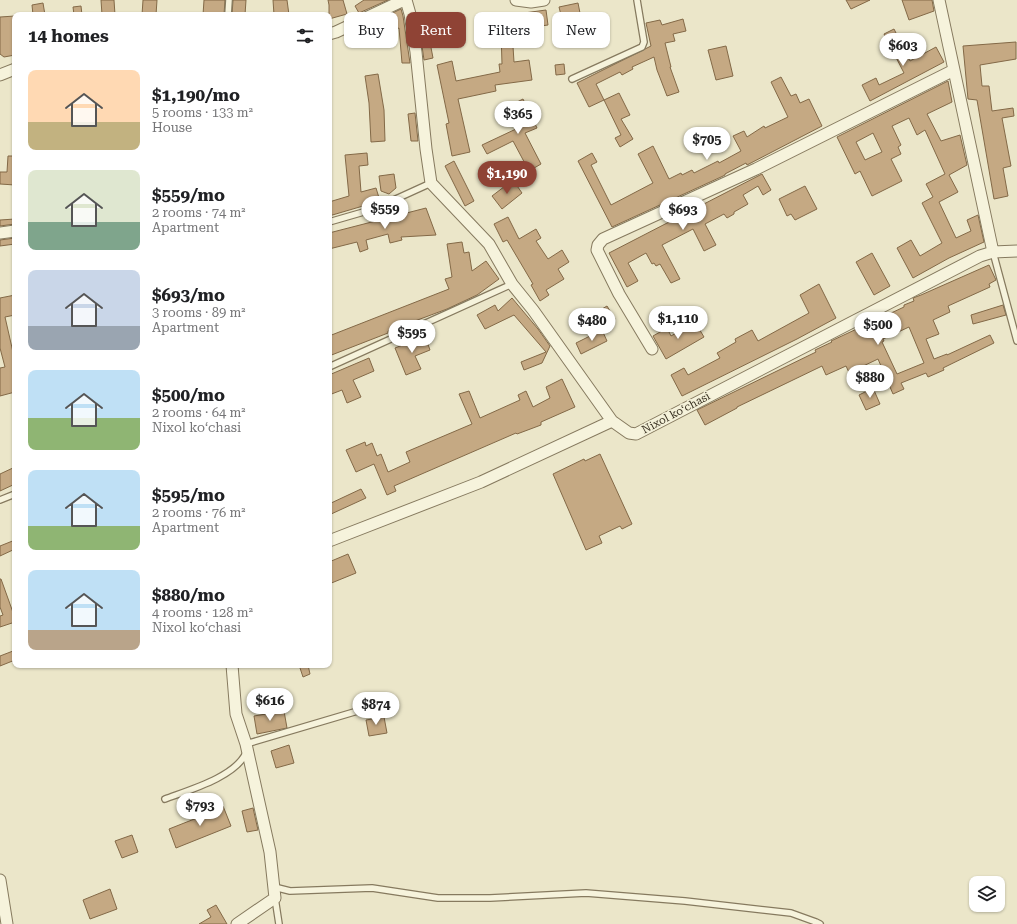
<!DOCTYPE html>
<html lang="en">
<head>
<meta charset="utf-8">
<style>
	:root { --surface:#fff; --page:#f2f2f2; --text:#202124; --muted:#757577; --accent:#8f4335 }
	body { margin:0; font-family:"Roboto Serif",serif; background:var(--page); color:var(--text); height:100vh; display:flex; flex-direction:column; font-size:15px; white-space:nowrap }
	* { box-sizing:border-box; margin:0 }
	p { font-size:13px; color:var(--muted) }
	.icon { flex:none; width:22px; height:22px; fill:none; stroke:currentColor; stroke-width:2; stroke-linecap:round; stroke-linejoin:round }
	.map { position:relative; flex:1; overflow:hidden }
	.drawer { position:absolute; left:12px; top:12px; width:320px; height:656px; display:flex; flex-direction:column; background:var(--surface); border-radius:8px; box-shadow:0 1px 3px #0004 }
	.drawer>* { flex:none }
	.guide { position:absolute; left:344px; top:12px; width:380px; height:36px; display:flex; gap:8px }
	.controls { position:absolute; left:969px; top:876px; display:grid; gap:8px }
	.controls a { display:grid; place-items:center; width:36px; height:36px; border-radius:8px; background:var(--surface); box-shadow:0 1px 3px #0004; font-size:20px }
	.price { position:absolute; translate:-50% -34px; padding:0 9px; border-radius:14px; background:#fff; color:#222; font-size:13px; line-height:26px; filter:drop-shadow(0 1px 2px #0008) }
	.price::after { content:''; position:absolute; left:50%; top:24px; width:12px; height:9px; margin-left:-6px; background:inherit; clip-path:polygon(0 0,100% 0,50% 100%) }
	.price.on { background:var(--accent); color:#fff }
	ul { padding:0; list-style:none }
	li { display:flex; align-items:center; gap:12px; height:100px; padding:0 16px }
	li span { display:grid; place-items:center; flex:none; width:112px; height:80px; border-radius:8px; color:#555 }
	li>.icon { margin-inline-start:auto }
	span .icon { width:48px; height:48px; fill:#fffc; stroke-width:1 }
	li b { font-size:17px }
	h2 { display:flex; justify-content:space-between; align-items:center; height:48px; padding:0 16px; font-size:17px }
	.pill { padding:0 14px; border-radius:8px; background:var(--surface); box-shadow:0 1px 3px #0004; font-size:14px; line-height:36px }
	.pill.on { background:var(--accent); color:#fff }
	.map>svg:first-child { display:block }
	.building { fill:#c5a983; stroke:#836947; fill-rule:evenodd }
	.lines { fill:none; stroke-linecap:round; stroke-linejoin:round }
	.lane-casing { stroke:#867a5f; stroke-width:8 }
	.street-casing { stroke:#867a5f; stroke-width:13 }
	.lane { stroke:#f6f3dc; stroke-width:5.5 }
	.street { stroke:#f6f3dc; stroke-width:11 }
	.labels { text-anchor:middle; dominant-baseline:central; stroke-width:3; stroke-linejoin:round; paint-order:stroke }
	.street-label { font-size:11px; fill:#383021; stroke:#f3f0d8 }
</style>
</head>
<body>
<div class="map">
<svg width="1017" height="924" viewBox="0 0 1017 924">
	<rect width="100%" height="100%" fill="#ebe6c9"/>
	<path class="building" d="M 101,0 L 114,0 L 115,15 L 102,15 Z
		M 143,0 L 157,0 L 156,15 L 142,15 Z
		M 204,0 L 225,0 L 224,15 L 203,15 Z
		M 233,0 L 246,0 L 245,15 L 232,15 Z
		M 273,0 L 287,0 L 289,15 L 274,15 Z
		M 328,0 L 343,0 L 347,14 L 329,19 L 329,5 Z
		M 364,0 L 388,0 L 359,13 L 355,6 Z
		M 846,0 L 870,0 L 851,9 Z
		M 902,0 L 932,0 L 934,11 L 909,20 Z
		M 43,3 L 45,15 L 33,15 L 32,5 Z
		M 578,3 L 582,23 L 564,27 L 559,7 Z
		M 81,6 L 82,15 L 74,15 L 73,7 Z
		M 401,9 L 403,16 L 410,63 L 402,63 L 399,28 L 364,43 L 359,29 Z
		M 546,10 L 548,25 L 526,28 L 524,13 Z
		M 437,15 L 444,29 L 429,37 L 433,58 L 424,60 L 419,25 Z
		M 15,16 L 15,55 L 4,57 L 0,54 L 0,17 Z
		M 683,19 L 686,31 L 673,34 L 675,41 L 665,43 L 671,67 L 670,67 L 679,92 L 667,96 L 657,70 L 654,57 L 632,67 L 633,69 L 622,75 L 620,72 L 596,84 L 604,100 L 589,107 L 577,83 L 651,46 L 646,23 L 660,20 L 662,25 Z
		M 894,29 L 910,61 L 936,47 L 944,62 L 870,101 L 862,85 L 876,78 L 879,85 L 904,73 L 884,34 Z
		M 512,31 L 514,62 L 529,60 L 532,80 L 495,85 L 496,91 L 458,99 L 470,152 L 452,156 L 446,124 L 449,123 L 437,65 L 452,61 L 456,81 L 500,72 L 499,64 L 502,64 L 501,32 Z
		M 1016,42 L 1016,59 L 980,65 L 982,86 L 989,86 L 992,111 L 1013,108 L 1014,116 L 1002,118 L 1011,166 L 1003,168 L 1008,196 L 994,199 L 977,100 L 968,99 L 963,46 Z
		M 726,46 L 733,76 L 716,80 L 708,50 Z
		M 564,64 L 565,74 L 556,75 L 555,65 Z
		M 378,74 L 384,110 L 385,141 L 371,142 L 369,103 L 365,76 Z
		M 781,77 L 791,96 L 796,94 L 800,103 L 809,99 L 822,126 L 747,165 L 746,163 L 725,174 L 725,175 L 721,177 L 612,227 L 578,161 L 592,153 L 597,162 L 591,165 L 611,205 L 653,183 L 638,154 L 653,146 L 669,179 L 681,173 L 682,175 L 692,170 L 694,173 L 718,161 L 719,163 L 741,151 L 733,136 L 744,131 L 747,137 L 764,126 L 765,128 L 788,117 L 771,82 Z
		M 948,81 L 952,102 L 927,114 L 941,141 L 960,135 L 967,165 L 949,175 L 958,192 L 939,202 L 956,238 L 971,231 L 967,220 L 978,215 L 984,242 L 949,258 L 913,278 L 897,248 L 911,240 L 920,256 L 942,243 L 922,203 L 933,197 L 926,184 L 945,174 L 925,130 L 917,135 L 909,118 L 892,126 L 901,145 L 898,147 L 901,154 L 891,159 L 902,181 L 872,196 L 860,171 L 855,174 L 837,137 ZM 873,133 L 882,152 L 865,160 L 856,142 Z
		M 619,93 L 630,115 L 621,119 L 633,139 L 620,147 L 615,138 L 621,135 L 604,100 Z
		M 523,99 L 537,128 L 525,133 L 541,164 L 529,171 L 513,141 L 487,154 L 482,145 L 516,129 L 505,108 Z
		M 415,113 L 418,141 L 411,141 L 408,114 Z
		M 367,153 L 368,165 L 359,166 L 361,192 L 376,188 L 380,201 L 329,216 L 329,202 L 349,196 L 345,155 Z
		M 8,156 L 15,156 L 15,185 L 0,184 L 0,172 L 7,172 Z
		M 454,161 L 474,201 L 465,206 L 445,166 Z
		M 394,174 L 396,188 L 389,194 L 381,191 L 379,176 Z
		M 762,174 L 771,190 L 763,195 L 758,186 L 743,195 L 748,204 L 734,212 L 734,214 L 727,218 L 724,214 L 705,224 L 716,245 L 704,251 L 693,229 L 662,245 L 680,279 L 671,283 L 660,264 L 656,266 L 654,263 L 652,264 L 646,253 L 628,263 L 638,281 L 627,287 L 609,253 Z
		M 513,180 L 522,193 L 502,209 L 492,196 Z
		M 805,186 L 817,209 L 795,220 L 791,214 L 787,216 L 779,199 Z
		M 426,208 L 436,235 L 401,237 L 402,240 L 390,243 L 388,234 L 366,240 L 368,249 L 360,252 L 357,242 L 329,249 L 329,233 Z
		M 508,217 L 519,239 L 536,229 L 541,238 L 536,241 L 548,259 L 562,250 L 569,262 L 558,269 L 564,279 L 546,290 L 549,295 L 540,301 L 531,285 L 533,284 L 507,240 L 503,242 L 494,224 Z
		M 15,219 L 15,224 L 0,226 L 0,220 Z
		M 15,238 L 15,244 L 0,246 L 0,240 Z
		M 462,242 L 464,253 L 469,252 L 472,271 L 486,261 L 499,279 L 477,295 L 447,309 L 388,331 L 388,333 L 329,356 L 329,336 L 449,289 L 445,279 L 452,277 L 447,244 Z
		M 872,253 L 890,286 L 874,295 L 856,262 Z
		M 989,265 L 996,280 L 989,284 L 990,287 L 948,306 L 950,312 L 933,320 L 939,334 L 926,339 L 934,359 L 947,354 L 947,355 L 990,335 L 994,343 L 943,368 L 944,370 L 928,377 L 926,373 L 901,383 L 904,389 L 893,394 L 878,359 L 859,368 L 862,374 L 852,379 L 846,366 L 826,375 L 822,366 L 737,407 L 737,408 L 705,425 L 697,410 L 816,352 L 815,350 L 832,342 L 831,341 L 904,307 L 904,305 L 914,301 L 913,298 L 921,295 ZM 909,327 L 924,363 L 897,374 L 882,342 L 884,341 L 883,339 Z
		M 819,284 L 836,318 L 797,339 L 682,396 L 671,375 L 684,368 L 688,375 L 720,358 L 717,353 L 736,342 L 735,339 L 752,330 L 758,341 L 809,313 L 800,295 Z
		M 15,295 L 15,315 L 5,317 L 15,361 L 15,392 L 0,396 L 0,368 L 5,367 L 0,348 L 0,298 Z
		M 512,298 L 538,329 L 550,346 L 542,363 L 524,370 L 521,362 L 546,352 L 514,315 L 485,329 L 477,315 L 495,305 L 498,311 Z
		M 1003,305 L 1006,315 L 973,324 L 971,315 Z
		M 607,306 L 615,319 L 600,329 L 592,315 Z
		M 695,322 L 704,337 L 666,359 L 653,336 L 667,328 L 671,336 Z
		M 602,330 L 607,341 L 581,354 L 576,343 Z
		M 425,336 L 430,350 L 415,356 L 421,369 L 406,375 L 395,348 Z
		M 369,358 L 374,371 L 353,380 L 361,397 L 347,403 L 342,390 L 329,395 L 329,375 Z
		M 562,379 L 575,407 L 541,422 L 541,425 L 517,434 L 516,433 L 394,486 L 396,491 L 387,495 L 374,464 L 356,472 L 346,450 L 365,442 L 366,446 L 372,443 L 377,456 L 381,454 L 388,472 L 410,462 L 406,452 L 472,424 L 459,394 L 469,391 L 480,418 L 520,400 L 518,395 L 526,391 L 533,407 L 550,398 L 546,387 Z
		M 873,388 L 880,404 L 866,410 L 859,395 Z
		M 600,454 L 632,524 L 622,529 L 620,526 L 599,536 L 602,543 L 586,550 L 553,474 L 584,459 L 585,461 Z
		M 15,467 L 15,484 L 0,491 L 0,474 Z
		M 361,489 L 366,498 L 329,515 L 329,504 Z
		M 15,540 L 15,549 L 0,556 L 0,546 Z
		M 348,554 L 356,573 L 329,584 L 329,562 Z
		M 0,579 L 1,579 L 15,618 L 15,622 L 0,627 L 0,616 L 3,615 L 0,607 Z
		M 13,651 L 15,660 L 0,666 L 0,656 Z
		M 299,665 L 308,665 L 310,674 L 303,677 Z
		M 284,711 L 287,728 L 257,734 L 254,716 Z
		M 384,717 L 387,733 L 369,736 L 366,720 Z
		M 289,745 L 294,763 L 276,768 L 271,751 Z
		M 223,806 L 231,826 L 176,848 L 169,829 L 202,816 L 202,814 Z
		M 253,808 L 258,830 L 247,832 L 242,811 Z
		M 132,835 L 138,852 L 122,858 L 115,841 Z
		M 110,889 L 117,909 L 90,919 L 83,900 Z
		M 216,905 L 227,924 L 199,924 L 211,917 L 207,910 Z"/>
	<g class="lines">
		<g class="lane-casing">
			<path id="lane" d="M 228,15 L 229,0
				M 572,79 L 642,47 L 644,42 L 637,0
				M 329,222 L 374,209 L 431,183
				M 993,252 L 1017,341
				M 329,367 L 512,284
				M 0,500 L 15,494
				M 246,744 L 388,702
				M 165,799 C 189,790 235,777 246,753
				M 274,887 L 290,891 L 372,888 L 438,898 L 490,898 L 586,893 L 685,901 L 791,913 L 816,922 L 820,924
				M 275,898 L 279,924"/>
		</g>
		<g class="street-casing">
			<path id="street" d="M 406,0 L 410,14 L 416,52 L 426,149 L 431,183 L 489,244 L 512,284 L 533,310 L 612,421
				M 516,0 L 531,2 L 544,0
				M 939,0 L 993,252
				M 329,34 L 336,32 L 404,0
				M 0,75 L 15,69
				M 0,233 L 15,231
				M 652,349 L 619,294 L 597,250 L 598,245 L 603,239 L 756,169 L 954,70
				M 329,541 L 481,482 L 612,421 L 629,433 L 636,434 L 980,256 L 993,252 L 1017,251
				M 232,665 L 236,714 L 246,744 L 270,852 L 275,898 L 237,924
				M 0,880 L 7,924"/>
		</g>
		<use href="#lane" class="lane"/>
		<use href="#street" class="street"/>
	</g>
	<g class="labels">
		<g class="street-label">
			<text transform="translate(676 413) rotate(-28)">Nixol koʻchasi</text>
		</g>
	</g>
</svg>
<div class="controls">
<a><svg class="icon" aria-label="layers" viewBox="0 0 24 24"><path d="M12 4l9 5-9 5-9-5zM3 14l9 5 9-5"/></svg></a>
</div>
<b class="price" style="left:903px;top:67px">$603</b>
<b class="price" style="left:518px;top:135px">$365</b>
<b class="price" style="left:707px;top:161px">$705</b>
<b class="price on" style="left:507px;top:195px">$1,190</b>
<b class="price" style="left:385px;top:230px">$559</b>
<b class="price" style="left:683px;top:231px">$693</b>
<b class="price" style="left:678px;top:340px">$1,110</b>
<b class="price" style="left:592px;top:342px">$480</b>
<b class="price" style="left:878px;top:346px">$500</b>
<b class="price" style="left:412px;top:354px">$595</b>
<b class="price" style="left:870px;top:399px">$880</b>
<b class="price" style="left:270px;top:722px">$616</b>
<b class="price" style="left:376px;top:726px">$874</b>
<b class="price" style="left:200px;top:827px">$793</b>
<div class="guide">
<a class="pill">Buy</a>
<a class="pill on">Rent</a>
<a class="pill">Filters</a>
<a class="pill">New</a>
</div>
<section class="drawer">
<h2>14 homes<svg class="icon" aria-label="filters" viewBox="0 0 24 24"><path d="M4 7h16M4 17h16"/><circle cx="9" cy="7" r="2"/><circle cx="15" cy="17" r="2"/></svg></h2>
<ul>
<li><span style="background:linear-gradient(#ffd9b3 65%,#c2b280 0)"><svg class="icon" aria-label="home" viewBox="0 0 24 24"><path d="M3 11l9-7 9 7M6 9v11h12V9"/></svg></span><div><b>$1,190/mo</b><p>5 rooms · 133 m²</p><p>House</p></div></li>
<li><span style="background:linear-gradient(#dfe7d0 65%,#7fa58c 0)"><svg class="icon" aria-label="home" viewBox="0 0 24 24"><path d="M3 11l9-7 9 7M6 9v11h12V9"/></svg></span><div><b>$559/mo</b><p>2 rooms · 74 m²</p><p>Apartment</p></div></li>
<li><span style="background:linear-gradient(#c9d6e8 70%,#9aa5b1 0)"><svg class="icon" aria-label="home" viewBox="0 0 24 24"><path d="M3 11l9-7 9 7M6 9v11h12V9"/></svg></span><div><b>$693/mo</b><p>3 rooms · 89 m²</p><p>Apartment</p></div></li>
<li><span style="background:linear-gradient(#bfe0f5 60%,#8fb573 0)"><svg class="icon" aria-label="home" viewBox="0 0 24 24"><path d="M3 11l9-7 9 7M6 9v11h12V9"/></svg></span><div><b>$500/mo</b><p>2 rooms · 64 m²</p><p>Nixol koʻchasi</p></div></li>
<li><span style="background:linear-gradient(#bfe0f5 70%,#8fb573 0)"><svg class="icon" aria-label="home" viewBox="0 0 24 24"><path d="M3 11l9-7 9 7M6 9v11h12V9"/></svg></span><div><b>$595/mo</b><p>2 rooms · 76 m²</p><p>Apartment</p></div></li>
<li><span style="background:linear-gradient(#bfe0f5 75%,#b9a48a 0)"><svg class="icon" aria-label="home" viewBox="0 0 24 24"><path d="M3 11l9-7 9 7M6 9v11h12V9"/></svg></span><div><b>$880/mo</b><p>4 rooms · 128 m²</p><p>Nixol koʻchasi</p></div></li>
</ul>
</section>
</div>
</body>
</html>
